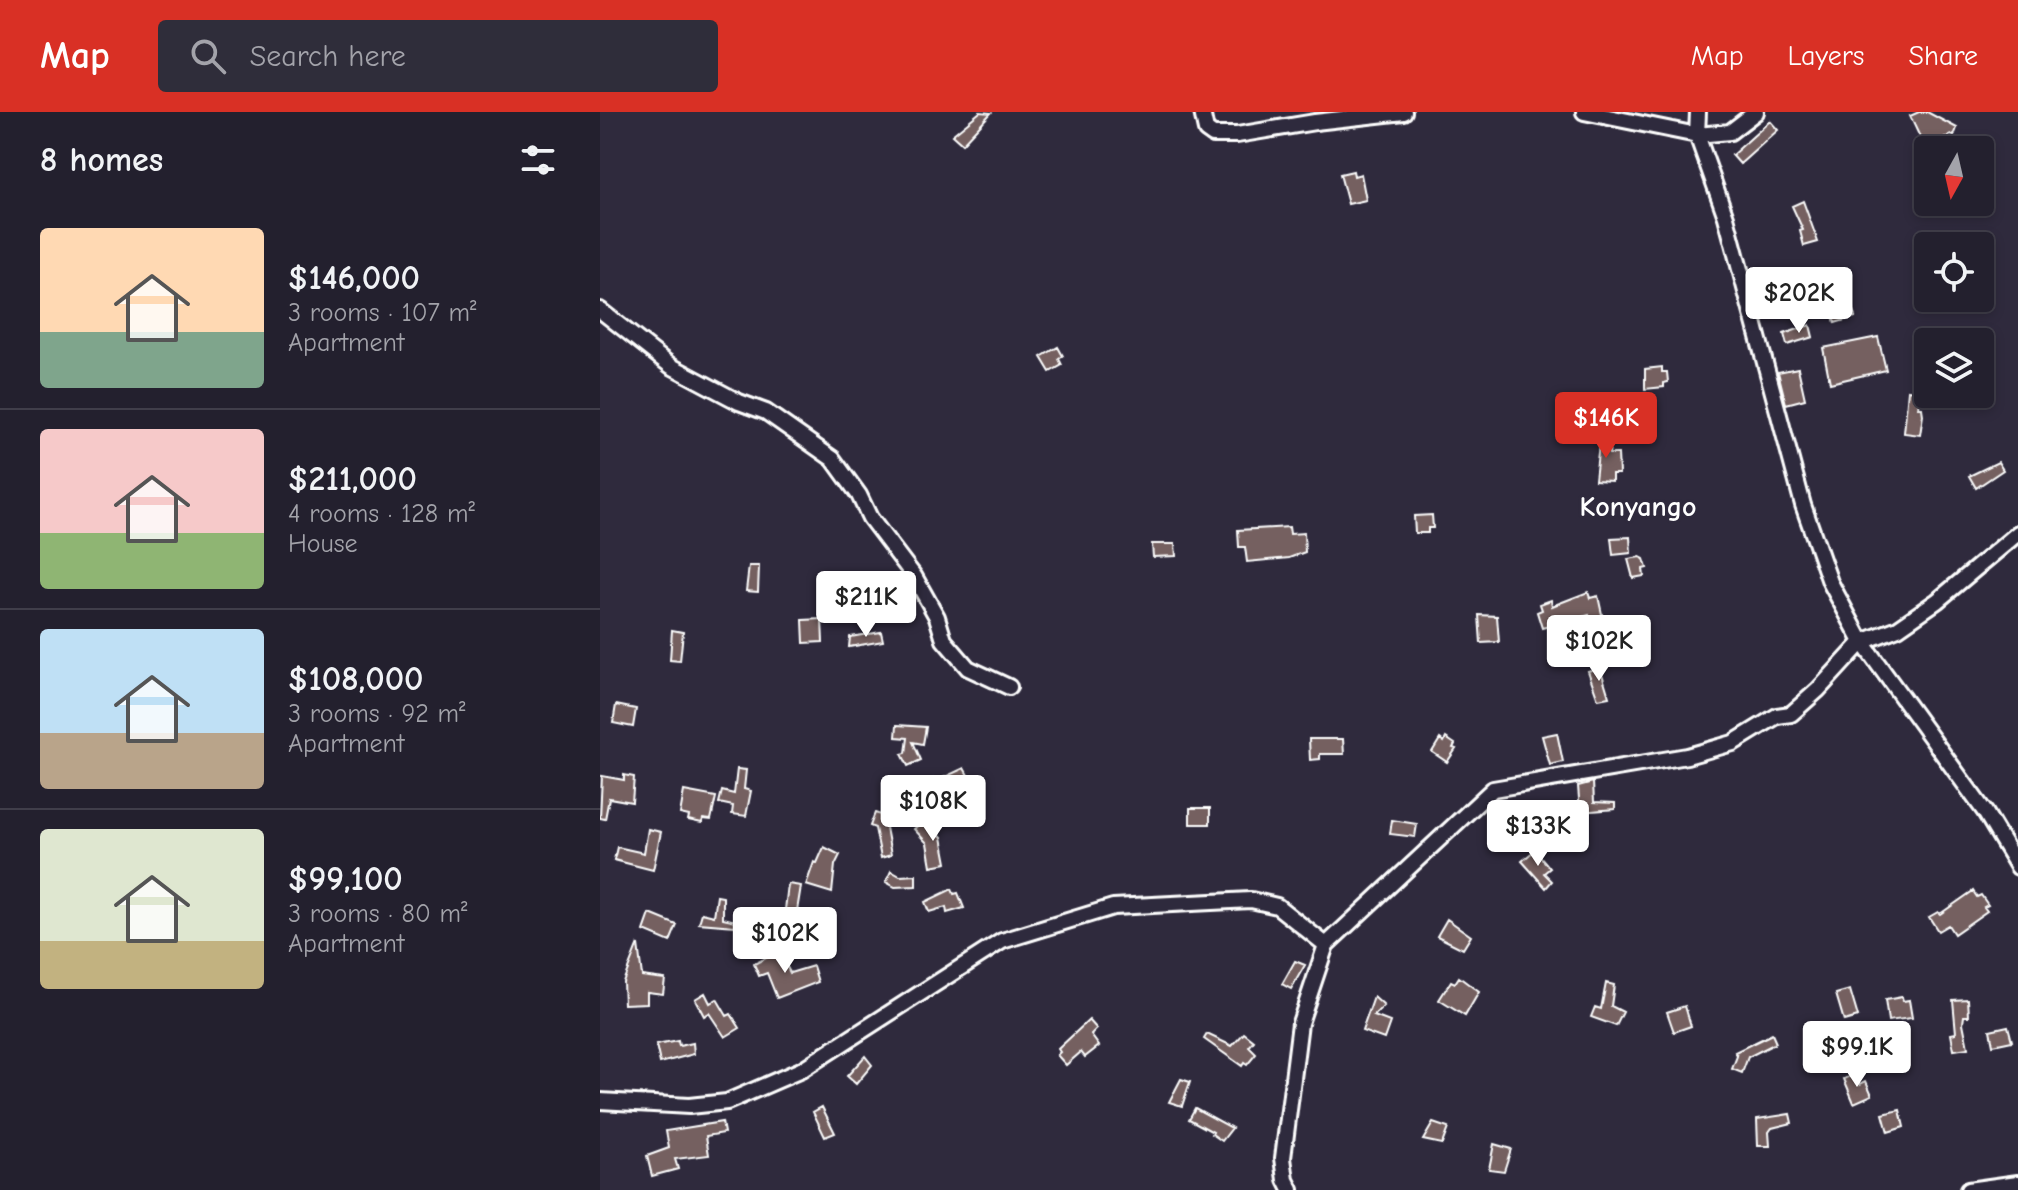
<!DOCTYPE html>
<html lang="en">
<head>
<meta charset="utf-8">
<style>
	:root { --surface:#23202e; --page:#2f2d3a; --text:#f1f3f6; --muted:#a3a3aa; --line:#403e4a; --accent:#d93025 }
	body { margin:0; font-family:"Comic Neue",sans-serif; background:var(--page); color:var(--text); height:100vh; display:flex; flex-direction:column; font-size:30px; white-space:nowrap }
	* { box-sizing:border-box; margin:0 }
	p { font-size:26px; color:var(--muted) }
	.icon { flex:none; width:44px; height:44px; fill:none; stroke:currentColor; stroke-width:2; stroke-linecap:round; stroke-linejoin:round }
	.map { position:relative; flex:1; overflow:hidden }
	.sheet { display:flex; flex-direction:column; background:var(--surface); width:600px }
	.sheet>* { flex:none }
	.needle { width:52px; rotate:188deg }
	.fabs { position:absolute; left:1314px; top:24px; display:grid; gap:16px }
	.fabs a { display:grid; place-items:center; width:80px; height:80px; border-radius:8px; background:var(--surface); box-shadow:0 4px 12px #0003,0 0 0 2px var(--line); font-size:40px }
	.price { position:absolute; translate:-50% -68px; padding:0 18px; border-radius:8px; background:#fff; color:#222; font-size:26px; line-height:52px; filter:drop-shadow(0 2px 4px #0008) }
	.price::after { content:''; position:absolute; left:50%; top:48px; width:24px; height:18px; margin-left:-12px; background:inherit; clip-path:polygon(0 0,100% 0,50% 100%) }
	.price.active { background:var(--accent); color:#fff }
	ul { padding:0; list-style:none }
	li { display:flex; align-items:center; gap:24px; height:200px; padding:0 40px }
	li+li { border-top:2px solid var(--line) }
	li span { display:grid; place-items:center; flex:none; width:224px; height:160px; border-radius:8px; color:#555 }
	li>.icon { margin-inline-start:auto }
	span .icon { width:96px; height:96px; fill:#fffc; stroke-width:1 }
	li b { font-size:34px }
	h2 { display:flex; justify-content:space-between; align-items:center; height:96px; padding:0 40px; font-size:34px }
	header { display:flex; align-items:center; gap:48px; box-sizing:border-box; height:112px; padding:0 40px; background:var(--accent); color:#fff }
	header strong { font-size:38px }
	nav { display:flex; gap:44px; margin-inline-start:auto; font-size:28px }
	.search { width:560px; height:72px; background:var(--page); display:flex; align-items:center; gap:20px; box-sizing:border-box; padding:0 28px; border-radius:8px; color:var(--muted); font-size:30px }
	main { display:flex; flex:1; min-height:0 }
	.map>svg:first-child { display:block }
	.building { fill:#746161; stroke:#fff; stroke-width:2 }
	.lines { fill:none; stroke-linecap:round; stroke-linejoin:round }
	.minor-casing { stroke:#fff; stroke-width:20 }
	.minor { stroke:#2f2a3d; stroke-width:14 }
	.labels { text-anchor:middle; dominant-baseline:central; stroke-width:6; stroke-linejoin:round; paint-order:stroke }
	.neighbourhood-label { font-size:28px; font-weight:bold; fill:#fff; stroke:#2f2a3d }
</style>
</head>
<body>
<header>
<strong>Map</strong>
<div class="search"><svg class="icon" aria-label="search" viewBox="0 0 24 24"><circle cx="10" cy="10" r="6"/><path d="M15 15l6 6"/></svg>Search here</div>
<nav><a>Map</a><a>Layers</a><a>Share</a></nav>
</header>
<main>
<section class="sheet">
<h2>8 homes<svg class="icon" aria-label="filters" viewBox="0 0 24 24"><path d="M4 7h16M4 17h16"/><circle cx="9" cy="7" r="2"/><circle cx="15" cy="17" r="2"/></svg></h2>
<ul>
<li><span style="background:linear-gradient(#ffd9b3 65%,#7fa58c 0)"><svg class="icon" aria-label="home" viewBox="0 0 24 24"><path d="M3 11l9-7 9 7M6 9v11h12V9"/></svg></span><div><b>$146,000</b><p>3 rooms · 107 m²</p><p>Apartment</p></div></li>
<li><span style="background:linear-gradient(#f6c9c9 65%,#8fb573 0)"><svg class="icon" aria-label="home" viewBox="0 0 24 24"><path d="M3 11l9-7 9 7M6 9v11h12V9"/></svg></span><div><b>$211,000</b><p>4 rooms · 128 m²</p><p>House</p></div></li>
<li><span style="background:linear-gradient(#bfe0f5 65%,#b9a48a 0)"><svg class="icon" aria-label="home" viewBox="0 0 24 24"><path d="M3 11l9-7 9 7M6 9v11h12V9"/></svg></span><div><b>$108,000</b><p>3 rooms · 92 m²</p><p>Apartment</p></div></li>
<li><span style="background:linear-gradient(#dfe7d0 70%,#c2b280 0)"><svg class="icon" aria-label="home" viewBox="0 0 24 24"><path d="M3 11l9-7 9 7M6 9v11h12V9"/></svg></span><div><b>$99,100</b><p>3 rooms · 80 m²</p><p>Apartment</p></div></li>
</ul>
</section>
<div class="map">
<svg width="1418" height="1078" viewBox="0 0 1418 1078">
	<rect width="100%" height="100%" fill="#2f2a3d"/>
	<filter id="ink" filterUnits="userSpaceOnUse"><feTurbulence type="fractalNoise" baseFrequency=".0125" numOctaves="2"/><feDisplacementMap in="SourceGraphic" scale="16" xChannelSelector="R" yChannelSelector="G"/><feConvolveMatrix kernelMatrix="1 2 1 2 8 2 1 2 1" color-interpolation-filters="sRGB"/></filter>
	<g filter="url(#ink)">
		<path class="building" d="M 380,0 L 391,1 L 362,32 L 352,23 Z
			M 1319,0 L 1327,0 L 1357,16 L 1354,24 L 1351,23 L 1334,31 L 1337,38 L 1326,38 L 1310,4 Z
			M 1170,9 L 1178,18 L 1140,52 L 1132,43 Z
			M 753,59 L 754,64 L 761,62 L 766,88 L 748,92 L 740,62 Z
			M 1203,89 L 1218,130 L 1204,134 L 1200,119 L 1203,118 L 1192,94 Z
			M 1245,170 L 1255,205 L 1235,211 L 1226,176 Z
			M 1206,171 L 1210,182 L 1185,191 L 1181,180 Z
			M 1210,213 L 1213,225 L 1187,233 L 1184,222 Z
			M 1278,225 L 1286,258 L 1230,271 L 1223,236 Z
			M 458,235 L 463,244 L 459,247 L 462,253 L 450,260 L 441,245 Z
			M 1062,255 L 1062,260 L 1067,260 L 1068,270 L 1064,271 L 1064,275 L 1045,277 L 1045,257 Z
			M 1198,256 L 1205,287 L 1186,292 L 1178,260 Z
			M 1308,278 L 1320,280 L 1318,296 L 1322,296 L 1323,303 L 1320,323 L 1304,321 Z
			M 1000,322 L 1012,324 L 1009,342 L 1018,342 L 1019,362 L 1012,362 L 1012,369 L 995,368 Z
			M 1398,350 L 1403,358 L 1376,376 L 1369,364 Z
			M 832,403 L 833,416 L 828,416 L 828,421 L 815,421 L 814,404 Z
			M 689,415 L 690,422 L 704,421 L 705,440 L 689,446 L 647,450 L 645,435 L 639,435 L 638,418 Z
			M 1030,425 L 1031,441 L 1013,443 L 1011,426 Z
			M 552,432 L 575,432 L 576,444 L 553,445 Z
			M 1040,445 L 1044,447 L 1047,456 L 1043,457 L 1044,464 L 1033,466 L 1028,447 Z
			M 149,454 L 159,454 L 158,480 L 146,479 Z
			M 988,480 L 990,486 L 998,484 L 1007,525 L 995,528 L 989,503 L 942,516 L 937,500 L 942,498 L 940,492 L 951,488 L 952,494 Z
			M 879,503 L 897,504 L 899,530 L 881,531 Z
			M 222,507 L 223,530 L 204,531 L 203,508 Z
			M 72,518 L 83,520 L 80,549 L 70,548 Z
			M 281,520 L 283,529 L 249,535 L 250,525 Z
			M 1000,555 L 1009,585 L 998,587 L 988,559 Z
			M 16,593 L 36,597 L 33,615 L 13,611 Z
			M 297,613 L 326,615 L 323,632 L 313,630 L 321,648 L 308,654 L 302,642 L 306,641 L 308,626 L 296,625 Z
			M 957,621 L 963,650 L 950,653 L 942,624 Z
			M 846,626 L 855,632 L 853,636 L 856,637 L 847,650 L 832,640 L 840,627 L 844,630 Z
			M 709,627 L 743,627 L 744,642 L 720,642 L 720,647 L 710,648 Z
			M 364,656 L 369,665 L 365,667 L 366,670 L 352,678 L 334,679 L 333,667 L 343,666 Z
			M 137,657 L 146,658 L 144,677 L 151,679 L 146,704 L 132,702 L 133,694 L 119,691 L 122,679 L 134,682 Z
			M 24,663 L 34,665 L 32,690 L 9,686 L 5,707 L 0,706 L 2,664 L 24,668 Z
			M 993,670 L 994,690 L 1015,691 L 1015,697 L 980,700 L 978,674 Z
			M 84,679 L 116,685 L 111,708 L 103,707 L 102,711 L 88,708 L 89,704 L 80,702 Z
			M 590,696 L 610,696 L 610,712 L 590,712 Z
			M 275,701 L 284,704 L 291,743 L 281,746 L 275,716 L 270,714 Z
			M 325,707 L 342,725 L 347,751 L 331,754 L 327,731 L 314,717 Z
			M 792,708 L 817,712 L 815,725 L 790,722 Z
			M 48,717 L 61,720 L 53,758 L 14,748 L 17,735 L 44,741 Z
			M 224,735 L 240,743 L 235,753 L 232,781 L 206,773 L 214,750 L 217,751 Z
			M 935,738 L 950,756 L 944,761 L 952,769 L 946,776 L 922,749 Z
			M 291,759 L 300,764 L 316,763 L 316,774 L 295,775 L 286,770 Z
			M 188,772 L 201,774 L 197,799 L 185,798 Z
			M 352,777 L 354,782 L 358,781 L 364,796 L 347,801 L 346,795 L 329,800 L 325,790 Z
			M 1373,779 L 1377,785 L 1381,783 L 1388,793 L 1384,795 L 1387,799 L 1354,822 L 1348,813 L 1338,819 L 1329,805 L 1338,800 L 1340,802 Z
			M 117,784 L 123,785 L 123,806 L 136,809 L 135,814 L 99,811 L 102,801 L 114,804 Z
			M 50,802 L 77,813 L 70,830 L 44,819 Z
			M 847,807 L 871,824 L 863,837 L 837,824 Z
			M 38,832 L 42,864 L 65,867 L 63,882 L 47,880 L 47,891 L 24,892 L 23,870 Z
			M 176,841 L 180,841 L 190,861 L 213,854 L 218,870 L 177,886 L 167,861 L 159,864 L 154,852 Z
			M 695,849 L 705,853 L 691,877 L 682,872 Z
			M 859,865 L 879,880 L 865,904 L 839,888 L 851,869 L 855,871 Z
			M 1006,871 L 1014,873 L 1011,894 L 1023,900 L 1016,914 L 991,905 L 995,895 L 1001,897 Z
			M 1250,878 L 1258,905 L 1244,909 L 1236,882 Z
			M 105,881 L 110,891 L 117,887 L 127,904 L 131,902 L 140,916 L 125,925 L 109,901 L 104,904 L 95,887 Z
			M 774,885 L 784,894 L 774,904 L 790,910 L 784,927 L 762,919 Z
			M 1302,885 L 1303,889 L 1309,888 L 1312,906 L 1288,909 L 1285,888 Z
			M 1368,887 L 1369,904 L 1364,904 L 1363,911 L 1368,936 L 1354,938 L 1351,922 L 1356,921 L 1353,888 Z
			M 1085,894 L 1091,914 L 1074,920 L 1067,900 Z
			M 489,908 L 497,917 L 491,923 L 499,934 L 485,945 L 481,940 L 466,953 L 457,943 L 460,940 L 458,937 Z
			M 1408,914 L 1412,929 L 1393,933 L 1390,918 Z
			M 644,921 L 654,929 L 649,935 L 656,942 L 647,953 L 644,951 L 642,954 L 604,927 L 607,922 L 632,934 Z
			M 1172,922 L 1176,931 L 1148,945 L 1142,961 L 1132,957 L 1137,944 L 1135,940 Z
			M 78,929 L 79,934 L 93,931 L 94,942 L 60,951 L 56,933 Z
			M 265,944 L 272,953 L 256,972 L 247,964 Z
			M 1256,962 L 1260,972 L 1266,969 L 1272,983 L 1254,991 L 1244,967 Z
			M 581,967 L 590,970 L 582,994 L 569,990 Z
			M 222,995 L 235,1021 L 225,1025 L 213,1000 Z
			M 595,996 L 632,1016 L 622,1029 L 612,1022 L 613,1020 L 589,1007 Z
			M 1300,998 L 1304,1015 L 1288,1020 L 1283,1002 Z
			M 1190,1002 L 1192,1011 L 1172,1016 L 1169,1020 L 1170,1034 L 1158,1034 L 1157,1007 Z
			M 122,1010 L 124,1021 L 106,1024 L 109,1043 L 75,1047 L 78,1057 L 52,1064 L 47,1044 L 69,1036 L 66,1019 Z
			M 833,1011 L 848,1016 L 842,1032 L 823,1028 Z
			M 894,1032 L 911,1037 L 904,1059 L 889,1057 Z"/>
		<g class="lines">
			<g class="minor-casing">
				<path id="minor" d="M 602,0 L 606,18 L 613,23 L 637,23 L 715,10 L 804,0
					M 984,0 L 1097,23 L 1130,20 L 1156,0
					M 1098,0 L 1097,23 L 1126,105 L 1203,393 L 1230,470 L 1262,530 L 1385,700 L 1418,755
					M 0,198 L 71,254 L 139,290 L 166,300 L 233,347 L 259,383 L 270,406 L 314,464 L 337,505 L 344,528 L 368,556 L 409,575
					M 0,989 L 89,994 L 127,990 L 201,958 L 402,829 L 513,795 L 651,788 L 677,794 L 726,833
					M 691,1078 L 686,1068 L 683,1046 L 700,911 L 726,833 L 893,677 L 1087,644 L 1133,631 L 1177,604 L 1191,602 L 1218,578 L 1262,530 L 1298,516 L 1337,489 L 1418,421
					M 1368,1078 L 1418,1071"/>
			</g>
			<use href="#minor" class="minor"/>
		</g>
	</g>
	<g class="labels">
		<g class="neighbourhood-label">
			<text x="1038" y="395">Konyango</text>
		</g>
	</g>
</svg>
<div class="fabs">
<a><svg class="needle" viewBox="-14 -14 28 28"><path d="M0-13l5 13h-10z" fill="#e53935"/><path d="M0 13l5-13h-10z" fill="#a3a3aa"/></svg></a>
<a><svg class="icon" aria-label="locate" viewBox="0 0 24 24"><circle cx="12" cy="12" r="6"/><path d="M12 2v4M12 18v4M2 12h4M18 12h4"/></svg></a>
<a><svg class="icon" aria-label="layers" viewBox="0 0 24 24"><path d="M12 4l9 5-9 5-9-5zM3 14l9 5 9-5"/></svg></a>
</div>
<b class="price" style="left:1199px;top:223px">$202K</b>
<b class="price active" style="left:1006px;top:348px">$146K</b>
<b class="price" style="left:266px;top:527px">$211K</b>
<b class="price" style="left:999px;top:571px">$102K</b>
<b class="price" style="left:333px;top:731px">$108K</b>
<b class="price" style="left:938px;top:756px">$133K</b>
<b class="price" style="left:185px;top:863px">$102K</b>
<b class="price" style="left:1257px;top:977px">$99.1K</b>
</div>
</main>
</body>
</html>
